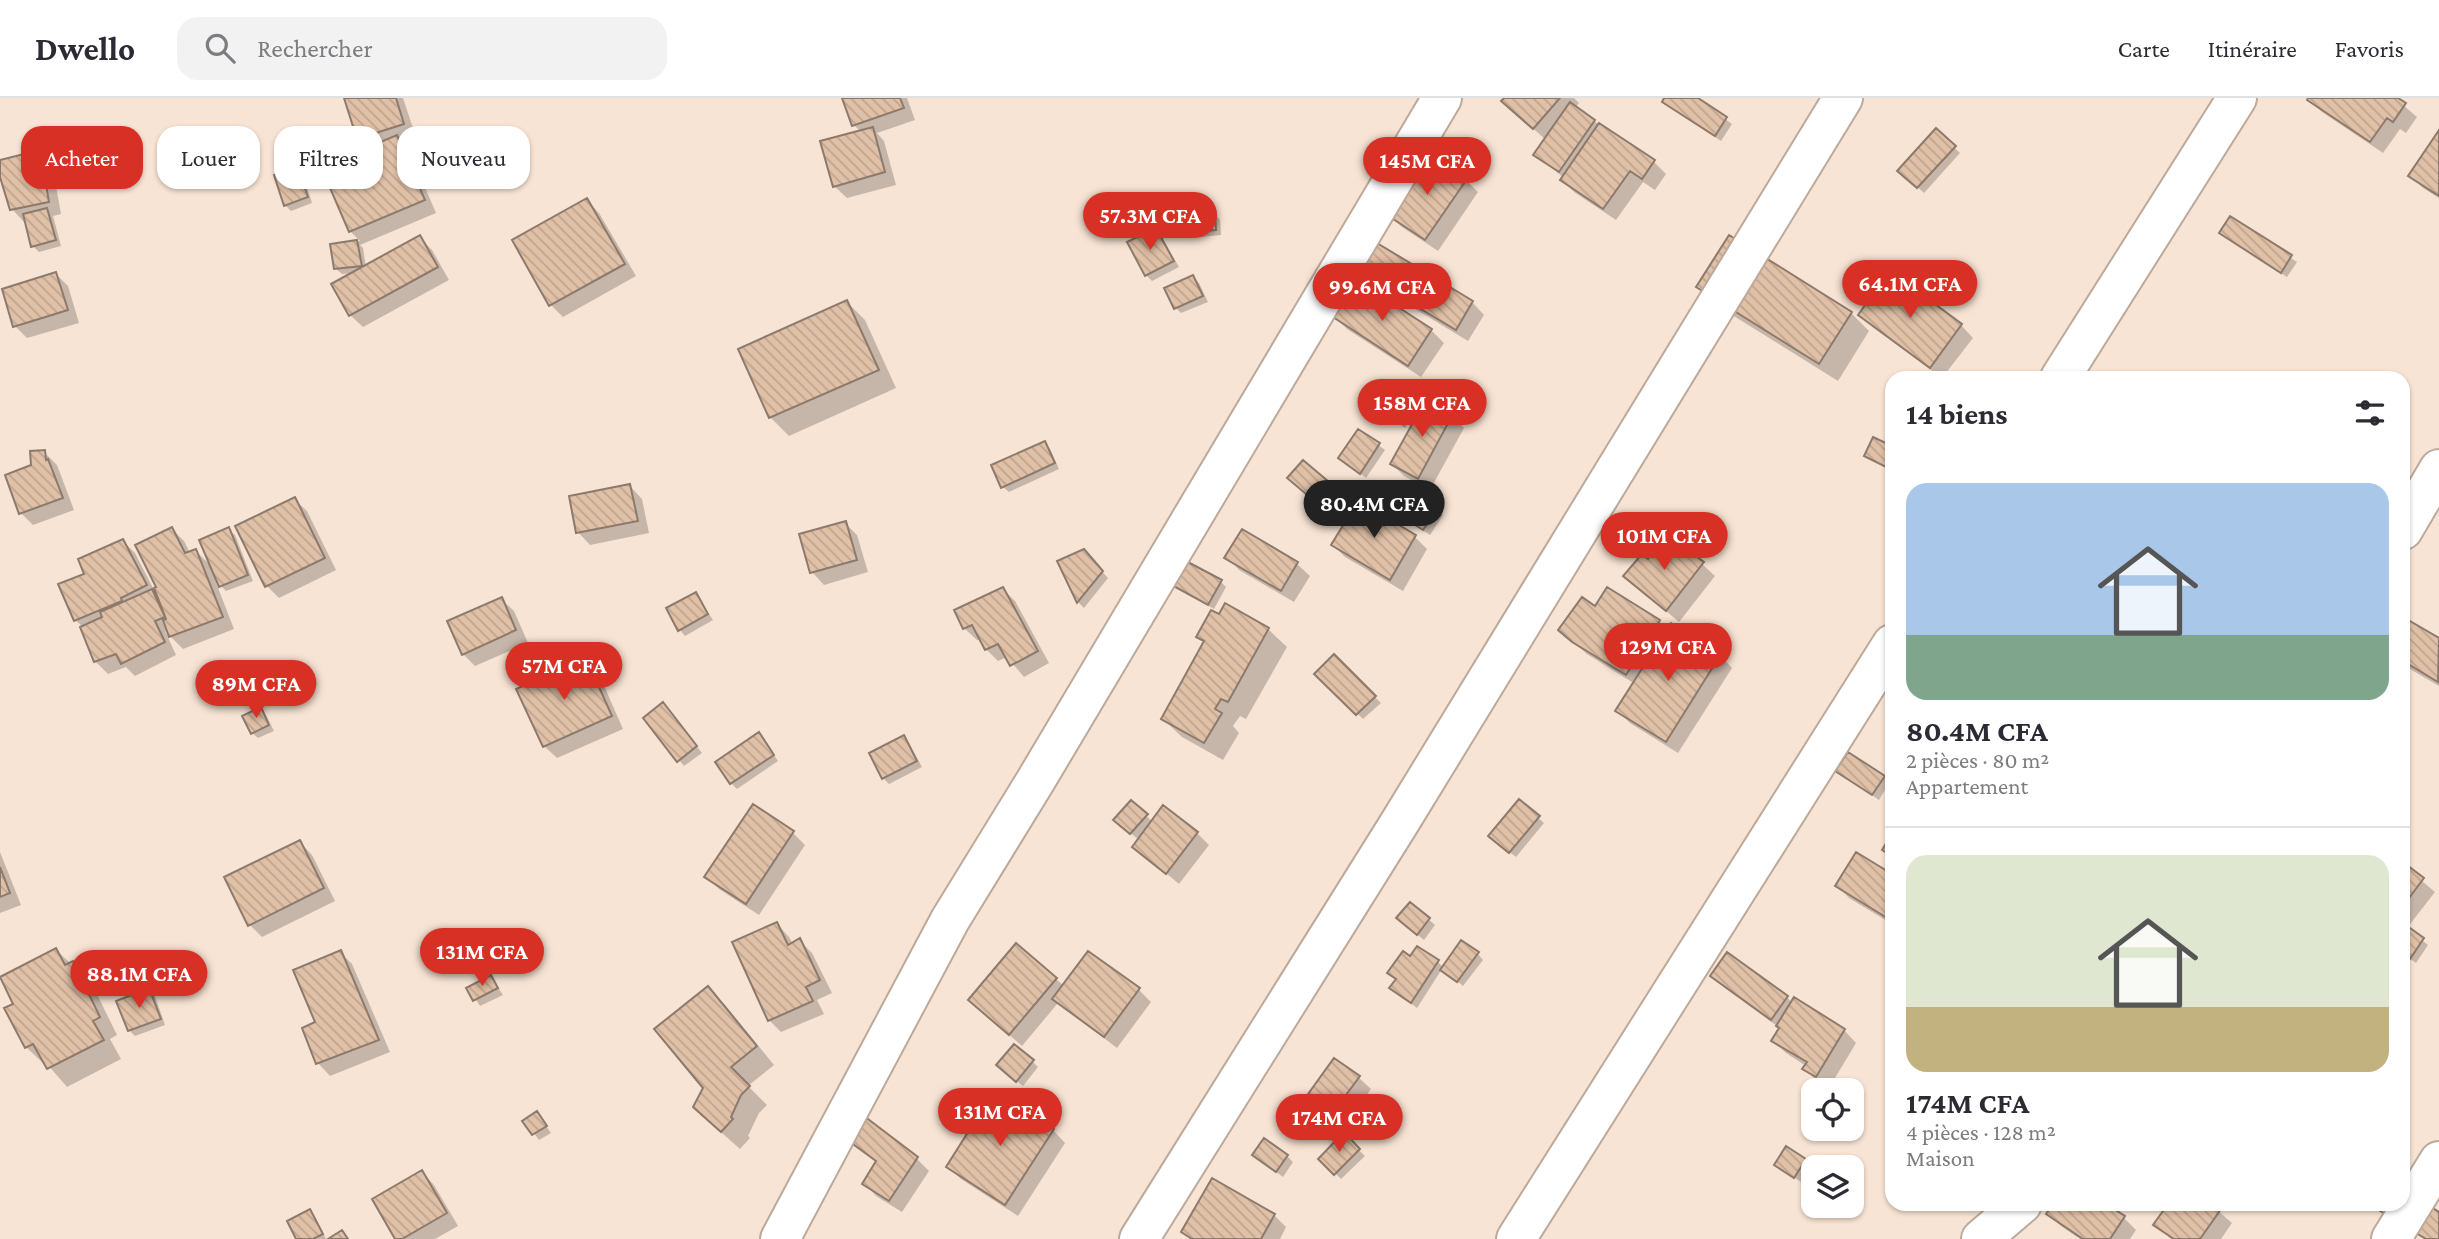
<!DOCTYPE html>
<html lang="fr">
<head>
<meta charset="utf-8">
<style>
	:root { --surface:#fff; --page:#f2f2f3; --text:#2b2b33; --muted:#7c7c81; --line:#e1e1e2; --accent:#d93025 }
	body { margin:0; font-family:"Crimson Pro",serif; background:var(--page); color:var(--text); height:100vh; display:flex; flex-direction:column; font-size:26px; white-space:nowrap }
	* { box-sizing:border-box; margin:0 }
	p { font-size:23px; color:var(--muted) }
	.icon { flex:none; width:38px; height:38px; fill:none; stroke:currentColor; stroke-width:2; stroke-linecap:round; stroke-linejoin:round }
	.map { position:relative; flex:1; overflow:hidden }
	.panel { position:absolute; left:1885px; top:273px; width:525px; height:840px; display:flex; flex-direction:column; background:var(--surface); border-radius:21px; box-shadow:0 2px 5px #0004 }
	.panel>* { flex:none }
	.banner { position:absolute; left:21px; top:28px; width:665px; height:63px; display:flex; gap:14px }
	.buttons { position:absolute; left:1801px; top:980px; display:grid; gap:14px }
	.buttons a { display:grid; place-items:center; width:63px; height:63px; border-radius:14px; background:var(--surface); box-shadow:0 2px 5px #0004; font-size:35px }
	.price { position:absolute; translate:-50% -60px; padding:0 16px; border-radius:24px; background:var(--accent); color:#fff; font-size:23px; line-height:46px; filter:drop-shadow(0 2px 4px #0008) }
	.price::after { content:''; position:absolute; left:50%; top:42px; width:21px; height:16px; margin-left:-10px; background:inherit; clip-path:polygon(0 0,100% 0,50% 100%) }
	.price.current { background:#222; color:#fff }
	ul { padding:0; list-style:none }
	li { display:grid; align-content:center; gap:14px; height:371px; padding:0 21px }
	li+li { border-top:2px solid var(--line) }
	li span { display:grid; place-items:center; height:217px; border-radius:21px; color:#555 }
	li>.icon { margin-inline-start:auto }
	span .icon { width:126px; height:126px; fill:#fffc; stroke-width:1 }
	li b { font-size:30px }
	h2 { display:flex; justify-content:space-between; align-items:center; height:84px; padding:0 21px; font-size:30px }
	.tag { padding:0 24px; border-radius:21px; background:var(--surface); box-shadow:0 2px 5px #0004; font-size:24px; line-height:63px }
	.tag.current { background:var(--accent); color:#fff }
	header { display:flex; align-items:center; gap:42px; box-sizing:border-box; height:98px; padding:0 35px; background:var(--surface); border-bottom:2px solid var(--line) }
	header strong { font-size:33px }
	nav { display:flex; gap:38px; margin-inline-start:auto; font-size:24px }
	.search { width:490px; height:63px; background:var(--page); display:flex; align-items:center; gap:18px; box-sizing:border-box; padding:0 24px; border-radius:21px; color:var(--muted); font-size:26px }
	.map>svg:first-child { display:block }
	.shadow { fill:#0003 }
	.building { fill:url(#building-back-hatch); stroke:#8c7a6c; stroke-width:2 }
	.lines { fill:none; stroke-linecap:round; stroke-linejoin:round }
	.minor-casing { stroke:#bca99a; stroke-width:42 }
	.minor { stroke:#fff; stroke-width:38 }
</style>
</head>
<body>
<header>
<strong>Dwello</strong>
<div class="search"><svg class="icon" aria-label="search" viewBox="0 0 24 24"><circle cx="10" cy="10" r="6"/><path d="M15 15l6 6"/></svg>Rechercher</div>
<nav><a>Carte</a><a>Itinéraire</a><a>Favoris</a></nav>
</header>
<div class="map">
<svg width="2439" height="1141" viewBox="0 0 2439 1141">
	<defs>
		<pattern id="building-back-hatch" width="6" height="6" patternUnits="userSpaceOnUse" patternTransform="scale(1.75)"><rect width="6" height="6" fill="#e0c0a6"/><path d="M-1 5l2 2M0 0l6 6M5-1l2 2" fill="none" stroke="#bfa48e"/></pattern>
	</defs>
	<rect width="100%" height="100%" fill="#f8e4d4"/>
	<path class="shadow" d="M 346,0 L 403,0 L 416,39 L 400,43 L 409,52 L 436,115 L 360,147 L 363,150 L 366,169 L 420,140 L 432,152 L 449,182 L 363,229 L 350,217 L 355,175 L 342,176 L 336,171 L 332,148 L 360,143 L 350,133 L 369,51 L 359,40 Z
		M 844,0 L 907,0 L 915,22 L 877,35 L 884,43 L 896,87 L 847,100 L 834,88 L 861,34 L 854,27 Z
		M 1506,0 L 1574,0 L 1579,5 L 1575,10 L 1654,64 L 1666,76 L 1655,92 L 1643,84 L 1616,122 L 1574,94 L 1562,82 L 1564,80 L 1536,57 L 1546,42 L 1516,15 Z
		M 1666,0 L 1695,0 L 1732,26 L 1721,43 L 1670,9 L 1664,4 Z
		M 2310,0 L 2395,0 L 2417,19 L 2406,35 L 2400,31 L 2383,55 L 2322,14 L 2309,2 Z
		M 1936,32 L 1960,55 L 1924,95 L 1899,72 Z
		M 2439,35 L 2439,100 L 2423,90 L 2410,77 Z
		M 39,54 L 52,66 L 61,116 L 53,118 L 61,148 L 39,154 L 33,148 L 27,123 L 24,124 L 12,111 L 0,73 L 0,64 Z
		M 297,71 L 303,76 L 312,105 L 291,113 L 285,107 Z
		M 1466,82 L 1478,94 L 1438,153 L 1402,129 L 1390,117 Z
		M 587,102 L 599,115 L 636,178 L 563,219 L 551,207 Z
		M 1215,116 L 1220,122 L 1221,137 L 1200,139 L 1194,133 Z
		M 2230,121 L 2297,164 L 2287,179 L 2221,135 Z
		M 1156,132 L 1161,138 L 1179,169 L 1152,183 L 1146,177 L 1129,145 Z
		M 1357,171 L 1472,204 L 1484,217 L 1468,243 L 1369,183 Z
		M 56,176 L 68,188 L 79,225 L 27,240 L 15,228 Z
		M 1193,179 L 1199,185 L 1208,204 L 1181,215 L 1176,210 Z
		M 1357,185 L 1431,232 L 1444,245 L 1421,279 L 1347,231 L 1335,219 Z
		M 847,204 L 865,222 L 896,290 L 789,338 L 770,319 Z
		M 1716,207 L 1851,215 L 1869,233 L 1838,283 Z
		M 1860,217 L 1961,227 L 1973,240 L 1942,280 L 1873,229 Z
		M 1375,308 L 1411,308 L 1416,313 L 1405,330 Z
		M 1452,317 L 1464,330 L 1430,392 L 1404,378 L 1392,366 Z
		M 1359,333 L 1385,352 L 1366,380 L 1340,360 Z
		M 1044,345 L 1050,351 L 1059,371 L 1009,394 L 1003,389 Z
		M 44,354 L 57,367 L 74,412 L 33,427 L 21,415 L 33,368 Z
		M 1295,386 L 1340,395 L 1345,400 L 1332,416 Z
		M 630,388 L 642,401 L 649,435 L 590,447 L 578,434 Z
		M 294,401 L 307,413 L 336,472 L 279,500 L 267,488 Z
		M 1358,405 L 1415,439 L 1427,451 L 1403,493 L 1345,459 L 1333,447 Z
		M 1437,411 L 1443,417 L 1430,437 L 1393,413 Z
		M 845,425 L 857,437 L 868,474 L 824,487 L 812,474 Z
		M 172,431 L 184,443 L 190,455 L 196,453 L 213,470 L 229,432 L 235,437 L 253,483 L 226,493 L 215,482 L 234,531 L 183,551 L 165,533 L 176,557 L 135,578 L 126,569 L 108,576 L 95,563 L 83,529 L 75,522 L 87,477 L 123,443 L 135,455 L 154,492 L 158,490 Z
		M 1243,433 L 1297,466 L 1310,478 L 1294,504 L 1239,472 L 1227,459 Z
		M 1089,459 L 1108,480 L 1084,510 L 1078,504 L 1060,464 Z
		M 1648,464 L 1702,466 L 1715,478 L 1679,524 L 1625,478 Z
		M 1221,484 L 1226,489 L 1214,511 L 1178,491 L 1172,486 Z
		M 1003,491 L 1015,503 L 1049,565 L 1024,579 L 1007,559 L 998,563 L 986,551 L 981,541 L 977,542 L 964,530 Z
		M 1607,491 L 1659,523 L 1668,532 L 1720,557 L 1732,570 L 1678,655 L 1630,625 L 1618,613 L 1635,586 L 1587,556 L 1573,544 Z
		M 696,496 L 713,522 L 685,538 L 680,532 Z
		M 501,501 L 514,513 L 528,545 L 475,568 L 463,556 Z
		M 2403,521 L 2439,542 L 2439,588 L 2403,567 Z
		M 1268,531 L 1287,549 L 1246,621 L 1240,618 L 1233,628 L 1239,635 L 1223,662 L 1182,639 L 1163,621 L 1205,545 L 1198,538 Z
		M 1334,558 L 1381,605 L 1363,621 L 1317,576 Z
		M 586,562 L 598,574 L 623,631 L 557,660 L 544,648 Z
		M 260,611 L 266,617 L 274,633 L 258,640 L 252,635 Z
		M 668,612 L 702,655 L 684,668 L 645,620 Z
		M 903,640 L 909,645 L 922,669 L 889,686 L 883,680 Z
		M 764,642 L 778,663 L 737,691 L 731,685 Z
		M 1837,673 L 1883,679 L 1889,685 L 1879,702 Z
		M 1131,704 L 1153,724 L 1197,735 L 1209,747 L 1179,786 L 1134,748 L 1139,742 L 1121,727 Z
		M 1520,704 L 1544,725 L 1516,759 L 1496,744 Z
		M 793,735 L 805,747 L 759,817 L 719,791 L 707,779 Z
		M 300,744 L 312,757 L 335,803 L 262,839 L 249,826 Z
		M 0,754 L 21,807 L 0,815 Z
		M 2403,767 L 2435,794 L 2407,830 L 2428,847 L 2416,865 L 2403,856 Z
		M 1892,778 L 1892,826 L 1849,800 L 1837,787 Z
		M 1411,806 L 1435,827 L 1424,842 L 1404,826 Z
		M 777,826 L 789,839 L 793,846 L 800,843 L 812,855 L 832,895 L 817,902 L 824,916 L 781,934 L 769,922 Z
		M 56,852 L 91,884 L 117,937 L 110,941 L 121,961 L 67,989 L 47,966 L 45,967 L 26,949 L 16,907 Z
		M 340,854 L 352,866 L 390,954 L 330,978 L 318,965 L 318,925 Z
		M 1088,855 L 1139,892 L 1151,904 L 1117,950 L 1058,905 L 1022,948 L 983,914 L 1056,881 L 1064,888 Z
		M 1478,856 L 1483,862 L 1463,888 L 1442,871 L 1417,910 L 1391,890 L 1411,860 L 1438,864 L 1444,870 Z
		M 1712,877 L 1787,899 L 1792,905 L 1844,932 L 1856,945 L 1829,990 L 1817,983 L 1804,971 L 1806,968 L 1786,955 L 1773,943 L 1781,931 L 1725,890 Z
		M 491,879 L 503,897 L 480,908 L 469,891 Z
		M 708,890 L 726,908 L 774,967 L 748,988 L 767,1007 L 759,1015 L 748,1038 L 750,1040 L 740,1051 L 713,1027 L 705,990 Z
		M 149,892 L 155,898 L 165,927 L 135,938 L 130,933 L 119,904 Z
		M 1032,963 L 1038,969 L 1023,988 L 1004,973 Z
		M 1358,979 L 1371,991 L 1336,1039 L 1312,1022 L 1300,1010 Z
		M 537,1015 L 551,1035 L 539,1042 L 525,1023 Z
		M 864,1020 L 917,1061 L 929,1073 L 902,1114 L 876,1098 L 864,1085 L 877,1065 L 849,1041 Z
		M 1053,1032 L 1065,1045 L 1018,1118 L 961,1081 L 948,1069 Z
		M 1344,1037 L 1365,1058 L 1341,1081 L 1321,1061 Z
		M 1254,1057 L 1287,1058 L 1293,1064 L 1283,1079 Z
		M 1805,1063 L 1811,1068 L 1801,1084 L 1776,1067 Z
		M 422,1074 L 434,1087 L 458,1128 L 435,1141 L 397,1141 Z
		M 2056,1106 L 2103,1106 L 2124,1120 L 2136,1132 L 2130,1141 L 2080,1141 L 2061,1128 L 2048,1116 Z
		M 2170,1106 L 2210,1106 L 2232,1125 L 2221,1141 L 2171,1141 L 2155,1127 Z
		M 309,1113 L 315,1119 L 326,1141 L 298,1141 Z
		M 1274,1117 L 1286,1129 L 1280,1141 L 1190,1141 L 1183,1134 Z"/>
	<path class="building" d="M 344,0 L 396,0 L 404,26 L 357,41 Z
		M 842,0 L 900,0 L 904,10 L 852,28 Z
		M 1504,0 L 1560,0 L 1533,31 L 1501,3 Z
		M 1664,0 L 1698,0 L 1727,19 L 1715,38 L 1662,4 Z
		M 2308,0 L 2398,0 L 2406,5 L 2393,24 L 2387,20 L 2370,44 L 2307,2 Z
		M 1570,4 L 1595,22 L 1559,74 L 1533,57 Z
		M 1599,25 L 1655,62 L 1642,81 L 1630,73 L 1603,111 L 1560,82 Z
		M 873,29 L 885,74 L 833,89 L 820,43 Z
		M 1936,30 L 1956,48 L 1917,90 L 1897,73 Z
		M 2439,32 L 2439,98 L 2408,78 Z
		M 397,37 L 425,102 L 349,134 L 321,69 Z
		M 40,52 L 49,104 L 10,112 L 0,79 L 0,62 Z
		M 1430,55 L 1467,81 L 1425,142 L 1387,117 Z
		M 297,69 L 308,99 L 284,108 L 274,77 Z
		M 587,100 L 625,166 L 549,208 L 512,142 Z
		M 47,110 L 56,142 L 31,149 L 23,116 Z
		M 1215,114 L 1216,132 L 1193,134 L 1191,115 Z
		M 2230,118 L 2292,157 L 2281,175 L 2219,135 Z
		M 1156,130 L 1174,163 L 1145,178 L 1127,144 Z
		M 420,137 L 438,169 L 349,218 L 331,186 Z
		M 1729,137 L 1852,214 L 1819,266 L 1696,189 Z
		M 357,142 L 362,168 L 334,171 L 330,146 Z
		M 1372,142 L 1473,203 L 1456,232 L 1354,171 Z
		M 1890,173 L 1962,226 L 1930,270 L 1858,217 Z
		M 56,174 L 68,212 L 13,229 L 2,191 Z
		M 1193,177 L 1203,198 L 1174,211 L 1164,190 Z
		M 1356,182 L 1432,231 L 1408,268 L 1333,219 Z
		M 847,202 L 879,272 L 769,320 L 738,251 Z
		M 1386,289 L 1412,306 L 1399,325 L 1372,308 Z
		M 1426,301 L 1453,316 L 1418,381 L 1390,366 Z
		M 1358,331 L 1380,345 L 1360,376 L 1338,360 Z
		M 1873,339 L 1892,348 L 1892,372 L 1864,358 Z
		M 1045,343 L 1055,365 L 1001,390 L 991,367 Z
		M 45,352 L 46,362 L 48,361 L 63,400 L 19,416 L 5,377 L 31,367 L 30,353 Z
		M 1303,362 L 1341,394 L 1325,412 L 1287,380 Z
		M 1400,385 L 1438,410 L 1423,432 L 1385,408 Z
		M 630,386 L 638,423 L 576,435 L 569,398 Z
		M 295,399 L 325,460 L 265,489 L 235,428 Z
		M 1358,403 L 1416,437 L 1390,482 L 1331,447 Z
		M 846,423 L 857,462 L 810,475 L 799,436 Z
		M 172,429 L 185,455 L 196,451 L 223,519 L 169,539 L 163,522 L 166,521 L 154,490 L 156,489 L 135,447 Z
		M 229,429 L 248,477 L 219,489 L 199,442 Z
		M 1242,431 L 1298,464 L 1281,493 L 1224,460 Z
		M 1666,437 L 1704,464 L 1666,513 L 1623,478 L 1642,456 L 1648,461 Z
		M 123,441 L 147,487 L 121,500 L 122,503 L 74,523 L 58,486 L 84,476 L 78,461 Z
		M 1084,451 L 1103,473 L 1077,505 L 1057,463 Z
		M 1184,462 L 1222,482 L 1208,507 L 1170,486 Z
		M 1003,489 L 1038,553 L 1010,568 L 998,546 L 985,552 L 972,527 L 963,531 L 954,512 Z
		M 1607,489 L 1660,522 L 1626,577 L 1572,544 L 1558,532 L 1582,499 L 1595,508 Z
		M 152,491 L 165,519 L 155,523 L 165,544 L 121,566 L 116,556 L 94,564 L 80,529 L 102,519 L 100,514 Z
		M 696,494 L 708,516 L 678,533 L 666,510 Z
		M 502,499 L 516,532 L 462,557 L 447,523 Z
		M 1225,505 L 1269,530 L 1228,604 L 1221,601 L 1215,611 L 1222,615 L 1204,645 L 1161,621 L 1204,543 L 1196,539 L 1211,512 L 1219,516 Z
		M 2403,519 L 2439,540 L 2438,584 L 2403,563 Z
		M 1671,525 L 1721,556 L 1666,644 L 1615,613 Z
		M 1334,556 L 1376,598 L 1356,617 L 1314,576 Z
		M 586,560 L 612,618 L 543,649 L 516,591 Z
		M 663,604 L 697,648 L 677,664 L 643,620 Z
		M 261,609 L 269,627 L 251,636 L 242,618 Z
		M 759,634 L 774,657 L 730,686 L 715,664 Z
		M 904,637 L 917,663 L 882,681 L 869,655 Z
		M 1848,654 L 1885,678 L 1872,697 L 1835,673 Z
		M 1519,701 L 1540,718 L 1509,755 L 1488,738 Z
		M 1131,702 L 1148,716 L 1130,736 L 1113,722 Z
		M 753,706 L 794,733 L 746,806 L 704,779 Z
		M 1163,707 L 1198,734 L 1166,776 L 1132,749 Z
		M 1892,736 L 1892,758 L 1882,752 Z
		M 300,742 L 324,790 L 248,828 L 224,779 Z
		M 1856,754 L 1892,776 L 1892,823 L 1835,788 Z
		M 2403,764 L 2424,780 L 2403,808 Z
		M 0,769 L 10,795 L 0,799 Z
		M 1410,804 L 1430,820 L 1417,837 L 1396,820 Z
		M 777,824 L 788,847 L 800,840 L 820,882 L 806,889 L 813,903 L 768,923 L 732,844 Z
		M 2403,825 L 2424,840 L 2410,861 L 2403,856 Z
		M 1461,842 L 1479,854 L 1457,884 L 1440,872 Z
		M 1016,845 L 1057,880 L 1009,937 L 968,902 Z
		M 1417,848 L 1439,862 L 1411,905 L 1389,890 L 1396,881 L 1387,875 L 1403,853 L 1410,858 Z
		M 56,850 L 65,867 L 73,863 L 100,919 L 93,923 L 104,942 L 47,971 L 33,946 L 25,950 L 4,910 L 13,906 L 0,879 Z
		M 341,852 L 379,942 L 316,966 L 302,930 L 315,924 L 293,872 Z
		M 1088,853 L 1140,890 L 1104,939 L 1052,901 Z
		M 1727,854 L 1788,898 L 1771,922 L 1710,878 Z
		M 491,877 L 498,890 L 473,903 L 466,890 Z
		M 708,888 L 757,948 L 731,969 L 750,988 L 741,997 L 731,1019 L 733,1021 L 721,1034 L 693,1009 L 703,990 L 654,931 Z
		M 149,890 L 161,921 L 128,933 L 116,903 Z
		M 1794,899 L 1845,931 L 1816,979 L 1802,971 L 1807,964 L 1771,943 L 1779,930 L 1776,928 Z
		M 1014,946 L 1034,962 L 1016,984 L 996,967 Z
		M 1334,960 L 1360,978 L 1323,1028 L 1298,1010 Z
		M 994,993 L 1054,1031 L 1005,1107 L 946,1069 Z
		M 537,1013 L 547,1028 L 532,1037 L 522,1023 Z
		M 864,1018 L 918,1059 L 889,1103 L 862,1086 L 876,1063 L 846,1041 Z
		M 1344,1034 L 1360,1051 L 1334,1077 L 1318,1061 Z
		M 1264,1040 L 1288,1057 L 1276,1074 L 1252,1057 Z
		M 1786,1048 L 1806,1061 L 1794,1080 L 1774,1067 Z
		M 422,1072 L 447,1115 L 402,1141 L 395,1141 L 372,1101 Z
		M 1212,1080 L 1275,1116 L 1261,1141 L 1192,1141 L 1181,1134 Z
		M 2403,1092 L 2439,1114 L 2439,1141 L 2426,1141 L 2380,1113 L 2384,1106 L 2403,1106 Z
		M 2053,1106 L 2106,1106 L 2125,1118 L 2110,1141 L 2083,1141 L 2046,1116 Z
		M 2168,1106 L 2213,1106 L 2221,1111 L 2200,1141 L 2174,1141 L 2153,1127 Z
		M 310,1111 L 323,1136 L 313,1141 L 296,1141 L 287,1123 Z
		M 342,1132 L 348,1141 L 328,1141 Z"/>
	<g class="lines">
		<g class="minor-casing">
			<path id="minor" d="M 2060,280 L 2237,0
				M 2403,432 L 2439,371
				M 780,1141 L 950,822 L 1036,682 L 1442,0
				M 1139,1141 L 1400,724 L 1843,0
				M 1516,1141 L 1892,546
				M 1981,1141 L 2022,1106
				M 2391,1141 L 2439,1063"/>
		</g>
		<use href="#minor" class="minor"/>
	</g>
</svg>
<div class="buttons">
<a><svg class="icon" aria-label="locate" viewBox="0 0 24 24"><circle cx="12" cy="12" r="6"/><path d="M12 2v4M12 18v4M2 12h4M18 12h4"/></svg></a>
<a><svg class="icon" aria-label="layers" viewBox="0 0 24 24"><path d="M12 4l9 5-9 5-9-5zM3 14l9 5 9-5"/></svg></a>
</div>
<b class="price" style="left:1427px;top:99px">145M CFA</b>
<b class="price" style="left:1150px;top:154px">57.3M CFA</b>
<b class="price" style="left:1910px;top:222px">64.1M CFA</b>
<b class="price" style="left:1382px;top:225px">99.6M CFA</b>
<b class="price" style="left:1422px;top:341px">158M CFA</b>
<b class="price current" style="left:1374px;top:442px">80.4M CFA</b>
<b class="price" style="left:1664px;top:474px">101M CFA</b>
<b class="price" style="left:1668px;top:585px">129M CFA</b>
<b class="price" style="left:564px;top:604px">57M CFA</b>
<b class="price" style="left:256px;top:622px">89M CFA</b>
<b class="price" style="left:482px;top:890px">131M CFA</b>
<b class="price" style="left:139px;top:912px">88.1M CFA</b>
<b class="price" style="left:1000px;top:1050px">131M CFA</b>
<b class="price" style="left:1339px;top:1056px">174M CFA</b>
<div class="banner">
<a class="tag current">Acheter</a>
<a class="tag">Louer</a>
<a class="tag">Filtres</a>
<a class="tag">Nouveau</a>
</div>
<section class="panel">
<h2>14 biens<svg class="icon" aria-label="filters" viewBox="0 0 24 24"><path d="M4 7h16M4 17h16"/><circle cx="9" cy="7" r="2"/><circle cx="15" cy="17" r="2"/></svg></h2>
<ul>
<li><span style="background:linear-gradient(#a9c7e8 70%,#7fa58c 0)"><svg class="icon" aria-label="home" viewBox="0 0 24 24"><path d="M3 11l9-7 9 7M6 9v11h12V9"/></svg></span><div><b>80.4M CFA</b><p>2 pièces · 80 m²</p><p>Appartement</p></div></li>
<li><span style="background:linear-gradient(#dfe7d0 70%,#c2b280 0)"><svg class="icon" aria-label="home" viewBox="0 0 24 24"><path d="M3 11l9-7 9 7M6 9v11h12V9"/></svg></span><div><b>174M CFA</b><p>4 pièces · 128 m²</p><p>Maison</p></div></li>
</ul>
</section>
</div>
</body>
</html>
